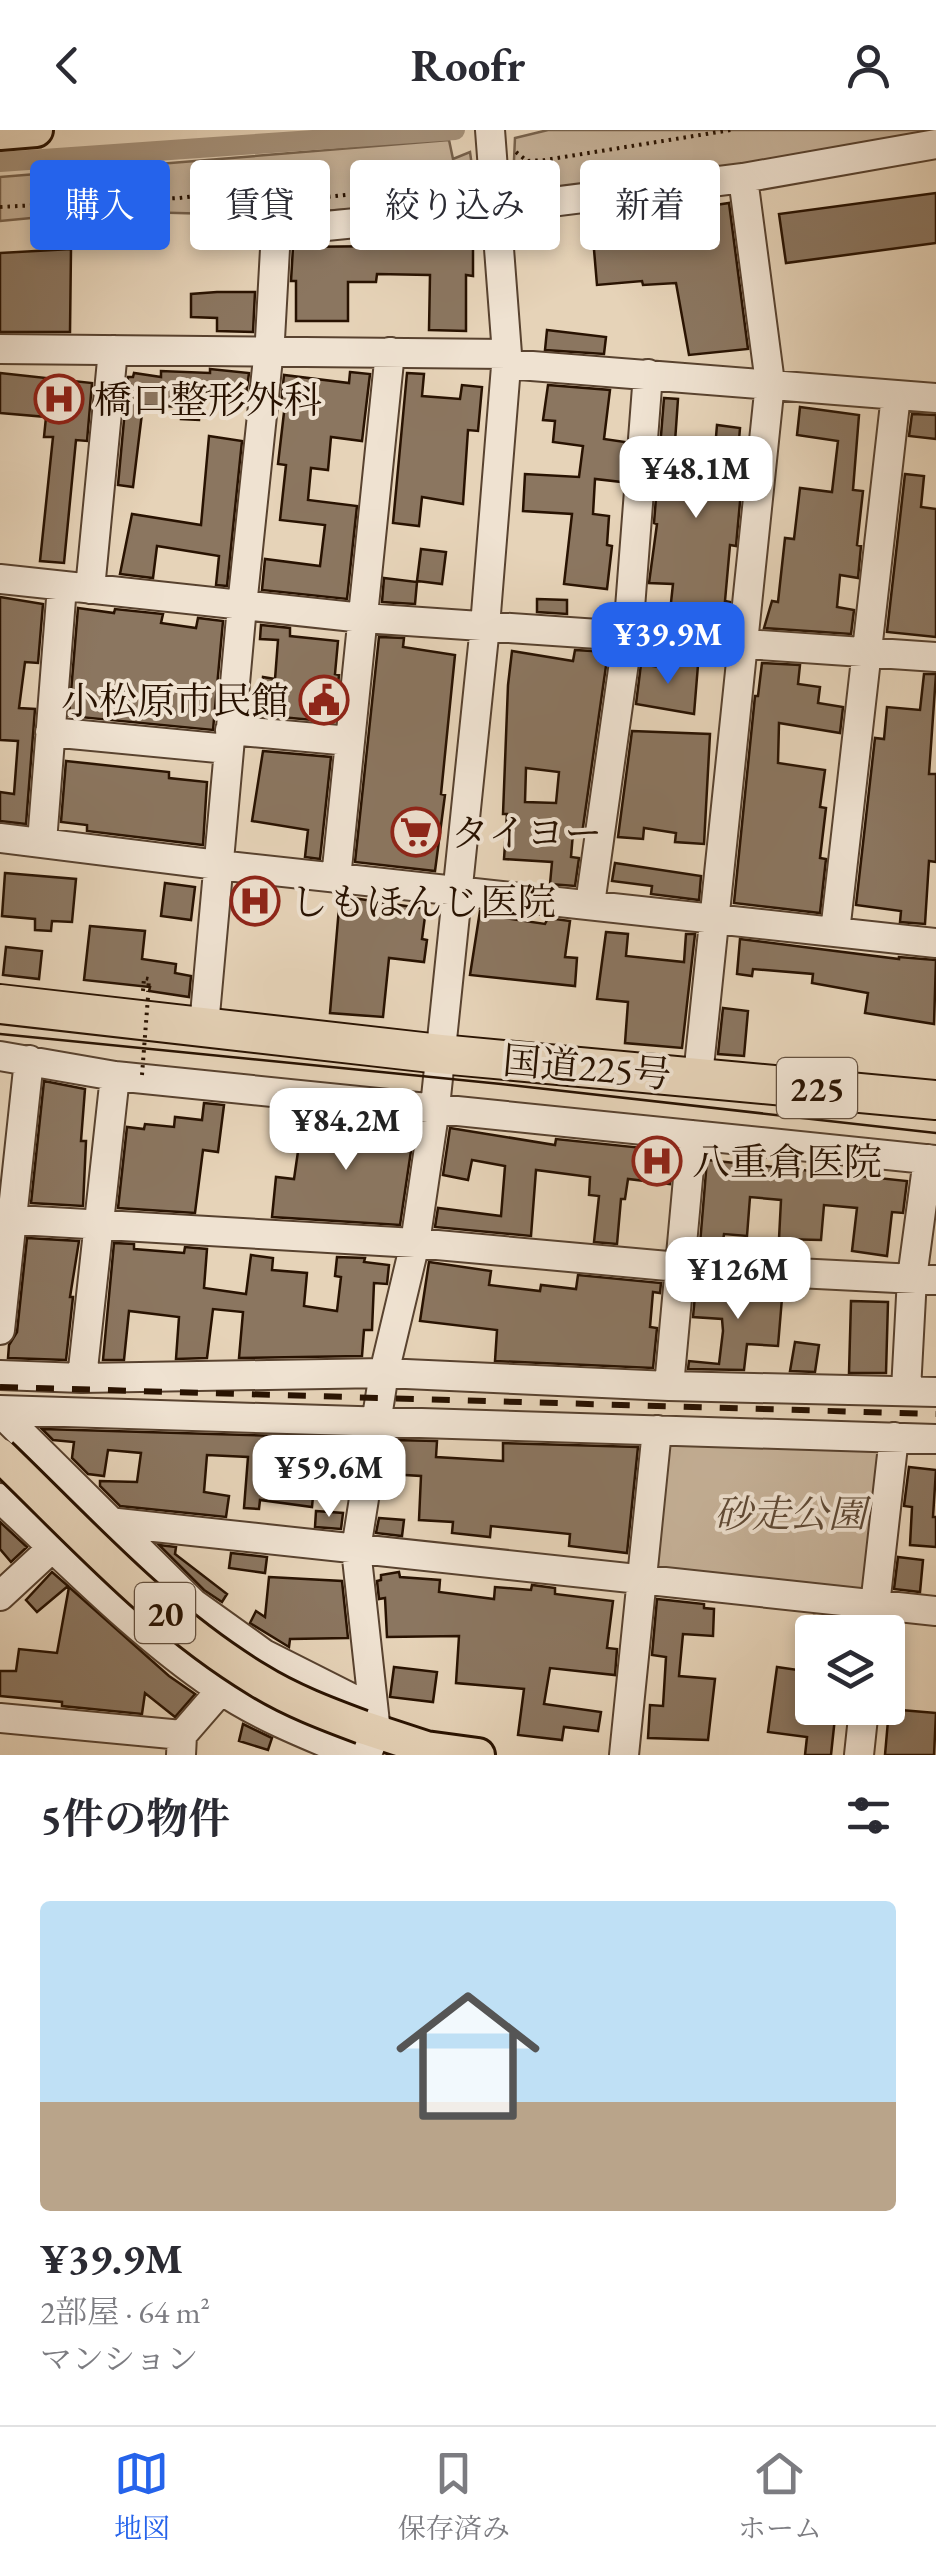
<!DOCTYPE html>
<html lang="ja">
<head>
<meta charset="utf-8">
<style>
	:root { --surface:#fff; --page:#f7f7f7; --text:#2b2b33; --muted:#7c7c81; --line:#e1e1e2; --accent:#2563eb }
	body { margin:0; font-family:"EB Garamond","Noto Serif JP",serif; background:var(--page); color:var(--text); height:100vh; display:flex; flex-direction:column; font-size:38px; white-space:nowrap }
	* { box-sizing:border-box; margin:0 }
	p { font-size:32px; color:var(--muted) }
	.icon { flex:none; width:55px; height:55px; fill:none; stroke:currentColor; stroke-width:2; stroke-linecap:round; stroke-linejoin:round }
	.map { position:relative; height:1625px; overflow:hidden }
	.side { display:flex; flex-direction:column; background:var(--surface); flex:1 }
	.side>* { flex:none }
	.top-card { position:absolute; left:30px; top:30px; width:878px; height:90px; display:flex; gap:20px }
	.buttons { position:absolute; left:795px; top:1485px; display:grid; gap:20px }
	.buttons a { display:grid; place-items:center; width:110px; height:110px; border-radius:10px; background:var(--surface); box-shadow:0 5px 15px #0003; font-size:50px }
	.price { position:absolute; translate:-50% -85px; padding:0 22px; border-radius:20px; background:#fff; color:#222; font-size:32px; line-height:65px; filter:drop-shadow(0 2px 5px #0008) }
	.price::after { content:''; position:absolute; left:50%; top:60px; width:30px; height:22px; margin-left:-15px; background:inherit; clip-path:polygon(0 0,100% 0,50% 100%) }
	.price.current { background:var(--accent); color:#fff }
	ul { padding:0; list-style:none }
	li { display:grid; align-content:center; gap:20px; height:530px; padding:0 40px }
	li+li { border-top:2px solid var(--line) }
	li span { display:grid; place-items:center; height:310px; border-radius:10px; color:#555 }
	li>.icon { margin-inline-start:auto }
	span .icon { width:180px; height:180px; fill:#fffc; stroke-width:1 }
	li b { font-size:42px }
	h2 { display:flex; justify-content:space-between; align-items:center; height:120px; padding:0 40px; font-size:42px }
	.pill { padding:0 35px; border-radius:10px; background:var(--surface); box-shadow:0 5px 15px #0003; font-size:35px; line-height:90px }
	.pill.current { background:var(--accent); color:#fff }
	header { display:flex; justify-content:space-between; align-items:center; height:130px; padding:0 40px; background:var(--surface); font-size:45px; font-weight:700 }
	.menu { display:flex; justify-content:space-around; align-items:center; height:140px; border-top:2px solid var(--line); background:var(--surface); font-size:28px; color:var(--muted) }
	.menu a { display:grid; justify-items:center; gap:5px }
	.menu .current { color:var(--accent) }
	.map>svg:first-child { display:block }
	.green { fill:#c6b299; stroke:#77624d; stroke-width:2.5 }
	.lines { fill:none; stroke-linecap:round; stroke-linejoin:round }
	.canal { stroke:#a5917a; stroke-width:20 }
	.building { fill:#8b7660; stroke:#281201; stroke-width:2.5; fill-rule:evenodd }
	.minor-casing { stroke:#58422f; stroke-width:32 }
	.major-casing { stroke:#281201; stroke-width:38 }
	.highway-casing { stroke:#281201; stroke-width:42 }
	.path { stroke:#281201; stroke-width:4; stroke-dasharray:2.5 5; stroke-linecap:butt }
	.minor { stroke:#efe2d1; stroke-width:28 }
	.major { stroke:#e6d3b8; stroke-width:32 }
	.highway { stroke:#e6d3b8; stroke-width:38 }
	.tram { stroke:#281201; stroke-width:2.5 }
	.rail { stroke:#281201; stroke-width:6; stroke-dasharray:18 18; stroke-linecap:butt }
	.major-bridge-casing { stroke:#281201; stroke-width:38; stroke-linecap:butt }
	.path-bridge { stroke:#281201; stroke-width:4; stroke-dasharray:2.5 5; stroke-linecap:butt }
	.major-bridge { stroke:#e6d3b8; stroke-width:32 }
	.labels { text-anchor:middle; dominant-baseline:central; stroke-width:8; stroke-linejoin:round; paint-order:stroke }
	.shield { fill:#efe2d1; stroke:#64503f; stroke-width:2.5 }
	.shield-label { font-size:35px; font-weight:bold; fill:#281201 }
	.poi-label { font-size:38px; fill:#281201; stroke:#efe2d1; text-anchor:start }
	.street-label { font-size:38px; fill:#281201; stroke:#efe2d1 }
	.park-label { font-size:38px; font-style:italic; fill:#5f4a36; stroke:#efe2d1 }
</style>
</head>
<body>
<header><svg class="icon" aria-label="back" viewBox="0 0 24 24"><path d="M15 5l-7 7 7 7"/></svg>Roofr<svg class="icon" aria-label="person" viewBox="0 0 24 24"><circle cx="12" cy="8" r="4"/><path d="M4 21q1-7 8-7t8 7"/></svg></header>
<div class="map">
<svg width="936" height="1625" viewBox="0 0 936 1625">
	<rect width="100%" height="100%" fill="#e6d3b8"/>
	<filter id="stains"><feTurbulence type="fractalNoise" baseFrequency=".002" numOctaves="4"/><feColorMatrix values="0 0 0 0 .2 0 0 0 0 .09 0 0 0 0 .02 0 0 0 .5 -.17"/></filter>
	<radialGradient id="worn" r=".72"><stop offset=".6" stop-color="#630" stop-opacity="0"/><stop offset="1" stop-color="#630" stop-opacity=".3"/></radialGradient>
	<path class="green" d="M 548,0 L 936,0 L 936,4 L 526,70 L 513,52 L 515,8 Z
		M 449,10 L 453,29 L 470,22 L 477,72 L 250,85 L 105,81 L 0,91 L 0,47 Z
		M 662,1312 L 882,1320 L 868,1459 L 859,1464 L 659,1444 L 650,1433 Z"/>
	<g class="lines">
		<path class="canal" d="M 0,32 L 455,0"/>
	</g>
	<path class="building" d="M 936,63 L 936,113 L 786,133 L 779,84 Z
		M 729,73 L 748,219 L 689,225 L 676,153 L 643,155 L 642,151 L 597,155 L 592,96 L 625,93 L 627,114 L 673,112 L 669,82 Z
		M 388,107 L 473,109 L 473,146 L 466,145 L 466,201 L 429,200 L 430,145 L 377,144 L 376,152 L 348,152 L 348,191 L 296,191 L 296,151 L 291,151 L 293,117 L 387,116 Z
		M 71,119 L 70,202 L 0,202 L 0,123 Z
		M 217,162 L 255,162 L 253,202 L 217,201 L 217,188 L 191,187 L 191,164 Z
		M 547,200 L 606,207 L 604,224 L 545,220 Z
		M 210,239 L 249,243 L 246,266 L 200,261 L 199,290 L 181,289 L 182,277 L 143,275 L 133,357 L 118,355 L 128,247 L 133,247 L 134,243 L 161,247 L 161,241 L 210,243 Z
		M 350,242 L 370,244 L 362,311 L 331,307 L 328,340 L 311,338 L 308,370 L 357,376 L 347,469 L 262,460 L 265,429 L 320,436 L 325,395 L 280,390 L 286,335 L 278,334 L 285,274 L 281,274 L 284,245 L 349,253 Z
		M 0,243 L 92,253 L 87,311 L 76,310 L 64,433 L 40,431 L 53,307 L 44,307 L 46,287 L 0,283 Z
		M 407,243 L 424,244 L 422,266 L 460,269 L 462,255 L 482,257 L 478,301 L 468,300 L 463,374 L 422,367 L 419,396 L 393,393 Z
		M 548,255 L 610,260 L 604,309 L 625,312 L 622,352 L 595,349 L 593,384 L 609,386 L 607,415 L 612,416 L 607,459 L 564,454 L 572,384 L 523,381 L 525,344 L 579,347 L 583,316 L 553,312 L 555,291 L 543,290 Z
		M 664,268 L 678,269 L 675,312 L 682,312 L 682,317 L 715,319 L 717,295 L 740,298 L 737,335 L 742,336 L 741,361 L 736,416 L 730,415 L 725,471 L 730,472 L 727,495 L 669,491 L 673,454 L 649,453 L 657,394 L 654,393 Z
		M 800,277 L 859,285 L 853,360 L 863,361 L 857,415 L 861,416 L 858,448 L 840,445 L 837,477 L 854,480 L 851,504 L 764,498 L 772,471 L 778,472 L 785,408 L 794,409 L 800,358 L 832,362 L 838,311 L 797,305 Z
		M 912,284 L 936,285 L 936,309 L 909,306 Z
		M 209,306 L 242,311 L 227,456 L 216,455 L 219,426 L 157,416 L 153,448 L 120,444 L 132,384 L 201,395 Z
		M 905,344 L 924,346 L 921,377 L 936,379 L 936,507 L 887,502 Z
		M 421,419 L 446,422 L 442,454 L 417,451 Z
		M 384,448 L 417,452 L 415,474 L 382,472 Z
		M 0,467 L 43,474 L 38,533 L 25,532 L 19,578 L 35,579 L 26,694 L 0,691 L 0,662 L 14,664 L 18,611 L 0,610 Z
		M 537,469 L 567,470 L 567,484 L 537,482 Z
		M 78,478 L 114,483 L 115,479 L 163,484 L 161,493 L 196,498 L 198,488 L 223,491 L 213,600 L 69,586 Z
		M 261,495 L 290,498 L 290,506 L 338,511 L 335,544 L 339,545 L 334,592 L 259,585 L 263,547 L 275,549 L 278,510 L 260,509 Z
		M 379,507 L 404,508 L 403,517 L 455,525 L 441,664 L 445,665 L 435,741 L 355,732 Z
		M 575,520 L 608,522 L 582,704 L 573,703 L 571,727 L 579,728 L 575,756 L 550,754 L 552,732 L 504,729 L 507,684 L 503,684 L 508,555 L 512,521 L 573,531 ZM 526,638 L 559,642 L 556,673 L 525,672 Z
		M 672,533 L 698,535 L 694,584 L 636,574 L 641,534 L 672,539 Z
		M 762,533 L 800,535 L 798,554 L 820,557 L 818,573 L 843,577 L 840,603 L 779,593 L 778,633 L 825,640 L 820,677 L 826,678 L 820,728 L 826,729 L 820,783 L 734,773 L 755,566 L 758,566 Z
		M 924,544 L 936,544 L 929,644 L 936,644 L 936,732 L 929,731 L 925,794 L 900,792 L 901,781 L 856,775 L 875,608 L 884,609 L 887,577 L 920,580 Z
		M 632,601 L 710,604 L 704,714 L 675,712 L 676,703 L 644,698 L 643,709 L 618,707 Z
		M 263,621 L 331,627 L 320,729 L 305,727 L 308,700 L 252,691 Z
		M 66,631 L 169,642 L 169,648 L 207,652 L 203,715 L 87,701 L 87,695 L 61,692 Z
		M 615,733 L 701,746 L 699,770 L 651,764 L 652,756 L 612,751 Z
		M 5,743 L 76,749 L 72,792 L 52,791 L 51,801 L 35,800 L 35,789 L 2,786 Z
		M 165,753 L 195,757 L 191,790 L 161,786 Z
		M 244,755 L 265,758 L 262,785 L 241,783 Z
		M 340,766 L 426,779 L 422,809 L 427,810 L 424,832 L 389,828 L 383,887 L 330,883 Z
		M 480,781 L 506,784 L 505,788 L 545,794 L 548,788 L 570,791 L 565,827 L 577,828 L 575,856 L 470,845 Z
		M 90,796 L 145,801 L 142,829 L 176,834 L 175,843 L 191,846 L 189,867 L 149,861 L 150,857 L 84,850 Z
		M 606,802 L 628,804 L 626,826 L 684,832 L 686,804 L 695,804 L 682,918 L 625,913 L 628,872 L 597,869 Z
		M 740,809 L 899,829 L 899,827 L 936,830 L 934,894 L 865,883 L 868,863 L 812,853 L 813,844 L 753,839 L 752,846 L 737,844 Z
		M 6,817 L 42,821 L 39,849 L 3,845 Z
		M 723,878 L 748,881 L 744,926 L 718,924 Z
		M 44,951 L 85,959 L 81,1011 L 86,1011 L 83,1076 L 31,1073 Z
		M 204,973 L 224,975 L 218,1022 L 203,1020 L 195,1083 L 118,1078 L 127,997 L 144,999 L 145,994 L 174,997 L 175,987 L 202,990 Z
		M 284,981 L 330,986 L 328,998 L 376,1004 L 378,991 L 415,994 L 400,1095 L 272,1087 L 276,1047 L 294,1049 L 302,994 L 283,992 Z
		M 450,998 L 555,1015 L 556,1009 L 672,1021 L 670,1054 L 628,1049 L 625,1069 L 621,1069 L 617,1114 L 594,1112 L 599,1066 L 589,1065 L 590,1047 L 536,1040 L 531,1106 L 435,1097 L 438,1078 L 501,1086 L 505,1036 L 472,1030 L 468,1050 L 443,1045 Z
		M 707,1030 L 907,1051 L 903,1083 L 892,1082 L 887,1126 L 852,1121 L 857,1078 L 824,1075 L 821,1110 L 779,1109 L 781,1070 L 750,1067 L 747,1106 L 724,1104 L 722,1118 L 700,1114 Z
		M 27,1108 L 79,1111 L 70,1167 L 73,1167 L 66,1230 L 8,1228 L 9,1215 L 17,1202 Z
		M 114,1113 L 134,1114 L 134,1119 L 184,1123 L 185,1117 L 207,1119 L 204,1158 L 246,1164 L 251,1125 L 273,1128 L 272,1140 L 307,1143 L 304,1176 L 337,1181 L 341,1147 L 335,1146 L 337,1127 L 365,1128 L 364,1132 L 389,1135 L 387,1154 L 374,1153 L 372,1200 L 364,1200 L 362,1226 L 239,1228 L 243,1182 L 213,1179 L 207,1228 L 176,1229 L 179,1187 L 129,1181 L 124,1230 L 103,1230 Z
		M 429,1132 L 491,1141 L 489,1155 L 540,1161 L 541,1155 L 576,1159 L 578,1145 L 661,1153 L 660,1163 L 653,1162 L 650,1197 L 657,1198 L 653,1238 L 495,1231 L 497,1200 L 420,1191 Z
		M 696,1155 L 752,1158 L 751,1166 L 782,1168 L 778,1216 L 747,1214 L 744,1240 L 688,1239 L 689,1231 L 719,1234 L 723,1201 L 722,1189 L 693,1187 Z
		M 851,1171 L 888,1172 L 886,1243 L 849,1243 Z
		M 795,1212 L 819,1215 L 815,1242 L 790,1241 Z
		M 42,1299 L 352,1308 L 351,1318 L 354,1318 L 351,1338 L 316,1335 L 312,1377 L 260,1370 L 259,1379 L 244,1378 L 248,1327 L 207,1325 L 204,1362 L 229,1366 L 226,1387 L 120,1376 L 100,1356 L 100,1351 L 137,1352 L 141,1323 L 108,1320 L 104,1346 L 88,1344 L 72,1328 L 74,1312 L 53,1310 Z
		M 391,1310 L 437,1311 L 436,1327 L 503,1331 L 503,1313 L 638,1317 L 627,1423 L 569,1416 L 570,1404 L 491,1396 L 490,1407 L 452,1403 L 453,1392 L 419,1390 L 421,1346 L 388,1344 Z
		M 909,1337 L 936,1340 L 933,1387 L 936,1387 L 936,1417 L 910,1415 L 912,1377 L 904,1376 Z
		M 316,1381 L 343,1383 L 341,1399 L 315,1397 Z
		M 379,1388 L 404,1390 L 402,1406 L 376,1403 Z
		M 0,1392 L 27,1417 L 11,1432 L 0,1419 Z
		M 159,1415 L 176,1417 L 175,1424 L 227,1464 L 222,1472 L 204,1460 Z
		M 231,1423 L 267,1427 L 265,1443 L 229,1438 Z
		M 898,1427 L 923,1430 L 920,1462 L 894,1459 Z
		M 52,1442 L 68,1456 L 37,1482 L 26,1470 Z
		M 399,1442 L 400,1447 L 440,1450 L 439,1462 L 494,1469 L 495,1457 L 531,1460 L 532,1455 L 555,1458 L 555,1464 L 613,1471 L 607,1518 L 617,1519 L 615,1545 L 550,1538 L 544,1574 L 601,1582 L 598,1601 L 564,1597 L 562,1610 L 518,1605 L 524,1559 L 456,1553 L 459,1506 L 387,1507 L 385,1468 L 379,1469 L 377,1451 L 381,1450 L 381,1445 Z
		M 269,1447 L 342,1451 L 348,1508 L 290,1509 L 289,1517 L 250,1493 L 256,1481 L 265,1487 Z
		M 69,1457 L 169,1546 L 195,1564 L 175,1587 L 145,1563 L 142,1584 L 62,1576 L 62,1572 L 0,1566 L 0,1541 L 16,1541 L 19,1519 L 57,1523 Z
		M 657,1469 L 704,1474 L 704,1478 L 714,1479 L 713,1506 L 683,1504 L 679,1546 L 715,1549 L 708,1610 L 648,1608 L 650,1575 L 663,1576 L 666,1527 L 652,1525 Z
		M 814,1486 L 856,1490 L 855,1502 L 813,1502 Z
		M 394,1537 L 437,1542 L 433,1572 L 390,1567 Z
		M 777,1537 L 812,1542 L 812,1578 L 836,1578 L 831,1625 L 805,1625 L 807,1607 L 768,1602 Z
		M 889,1579 L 936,1583 L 934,1625 L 885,1625 Z
		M 243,1594 L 272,1608 L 268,1620 L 239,1611 Z"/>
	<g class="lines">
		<g class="minor-casing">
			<path id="minor" d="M 0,219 L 507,224
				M 506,234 L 936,268
				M 0,449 L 363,488 L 936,527
				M 90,459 L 113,220
				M 230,600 L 350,611
				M 50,602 L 228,619
				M 0,708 L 218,735 L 936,813
				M 42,712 L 62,456
				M 336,748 L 390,222
				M 590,774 L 628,504 L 648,244
				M 835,802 L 896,265
				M 204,896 L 242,476 L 270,209 L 276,101 L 496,79 L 743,48 L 936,14
				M 0,926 L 115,946 L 936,1030
				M 698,946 L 770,253 L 743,48
				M 0,1089 L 415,1113 L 679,1137 L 936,1150
				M 0,1200 L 29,930
				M 0,1245 L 82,1248 L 384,1243 L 669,1256 L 936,1262
				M 82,1248 L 115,946
				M 669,1256 L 692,1005
				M 906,1260 L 912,1148 L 928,1029
				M 0,1280 L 936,1309
				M 0,1282 L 193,1473 L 264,1524 L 361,1573 L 373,1597
				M 0,1368 C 70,1433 138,1504 218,1558 C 260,1587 308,1605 355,1625
				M 0,1466 L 53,1417 L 108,1392 L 936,1481
				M 872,1502 L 894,1307
				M 0,1588 L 182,1605
				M 181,1625 L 182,1605 L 221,1560
				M 359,1625 L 367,1624 L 376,1602 L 356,1419 L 384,1243 L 415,1113 L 435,977 L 485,496 L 507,224 L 490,0
				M 624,1625 L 657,1300
				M 859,1625 L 864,1578"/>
		</g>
		<g class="major-casing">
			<path id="major" d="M 0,3 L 36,0
				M 362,1597 L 426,1618 L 478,1625"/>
		</g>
		<g class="highway-casing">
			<path id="highway" d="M 0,874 L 440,924 L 936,970"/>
		</g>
		<path class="path" d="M 516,22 L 527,31 L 545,30 L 731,0
			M 0,77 L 179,68 L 256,59 L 289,68 L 317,68 L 445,54 L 471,46
			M 143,861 L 144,848 L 149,849 L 148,862"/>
		<use href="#minor" class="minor"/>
		<use href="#major" class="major"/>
		<use href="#highway" class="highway"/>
		<path class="tram" d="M 0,904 L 501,954 L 936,1003"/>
		<path class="rail" d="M 0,1257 L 936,1284"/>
		<g class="major-bridge-casing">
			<path id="major-bridge" d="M 0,1325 C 82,1404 160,1491 258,1550 C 290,1570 327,1584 362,1597"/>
		</g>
		<path class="path-bridge" d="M 142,945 L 148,867"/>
		<use href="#major-bridge" class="major-bridge"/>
	</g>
	<defs>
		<g id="hospital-ring" transform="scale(2.5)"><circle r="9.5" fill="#efe2d1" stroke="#8f2418" stroke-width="1.5"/><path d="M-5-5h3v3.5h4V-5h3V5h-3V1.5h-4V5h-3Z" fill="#8f2418"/></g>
		<g id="civic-ring" transform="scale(2.5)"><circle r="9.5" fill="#efe2d1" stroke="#8f2418" stroke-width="1.5"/><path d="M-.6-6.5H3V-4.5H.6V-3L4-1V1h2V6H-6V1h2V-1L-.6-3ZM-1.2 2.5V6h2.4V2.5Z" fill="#8f2418"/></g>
		<g id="supermarket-ring" transform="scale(2.5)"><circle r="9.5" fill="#efe2d1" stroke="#8f2418" stroke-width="1.5"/><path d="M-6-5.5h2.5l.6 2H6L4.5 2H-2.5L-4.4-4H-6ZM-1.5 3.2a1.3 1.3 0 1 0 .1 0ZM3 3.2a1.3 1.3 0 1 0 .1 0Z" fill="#8f2418"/></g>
	</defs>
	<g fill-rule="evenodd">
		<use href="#hospital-ring" x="59" y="269"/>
		<use href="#civic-ring" x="324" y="570"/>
		<use href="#supermarket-ring" x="416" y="702"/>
		<use href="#hospital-ring" x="255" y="771"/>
		<use href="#hospital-ring" x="657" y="1031"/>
	</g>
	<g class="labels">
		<g class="shield">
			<rect x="777" y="928" width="80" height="60" rx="8"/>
			<rect x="135" y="1453" width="60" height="60" rx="8"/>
		</g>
		<g class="shield-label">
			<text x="817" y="958">225</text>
			<text x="165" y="1483">20</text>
		</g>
		<g class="poi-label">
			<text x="94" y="269">橋口整形外科</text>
			<text x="289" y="570" text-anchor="end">小松原市民館</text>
			<text x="451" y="702">タイヨー</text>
			<text x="290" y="771">しもほんじ医院</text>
			<text x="692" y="1031">八重倉医院</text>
		</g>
		<g class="street-label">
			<text transform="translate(587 937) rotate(5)">国道225号</text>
		</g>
		<g class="park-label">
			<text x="790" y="1383">砂走公園</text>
		</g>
	</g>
	<rect width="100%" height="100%" filter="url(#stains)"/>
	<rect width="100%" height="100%" fill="url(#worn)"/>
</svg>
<div class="buttons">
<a><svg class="icon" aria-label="layers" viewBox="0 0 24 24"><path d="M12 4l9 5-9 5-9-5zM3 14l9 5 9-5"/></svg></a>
</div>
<b class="price" style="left:696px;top:391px">¥48.1M</b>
<b class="price current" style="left:668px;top:557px">¥39.9M</b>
<b class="price" style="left:346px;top:1043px">¥84.2M</b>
<b class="price" style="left:738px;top:1192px">¥126M</b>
<b class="price" style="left:329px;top:1390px">¥59.6M</b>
<div class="top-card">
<a class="pill current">購入</a>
<a class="pill">賃貸</a>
<a class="pill">絞り込み</a>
<a class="pill">新着</a>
</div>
</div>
<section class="side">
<h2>5件の物件<svg class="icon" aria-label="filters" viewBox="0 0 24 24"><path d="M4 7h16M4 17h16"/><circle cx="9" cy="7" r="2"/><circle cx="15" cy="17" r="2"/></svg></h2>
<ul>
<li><span style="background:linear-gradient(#bfe0f5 65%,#b9a48a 0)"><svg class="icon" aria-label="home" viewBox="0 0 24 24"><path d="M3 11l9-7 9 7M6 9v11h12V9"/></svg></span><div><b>¥39.9M</b><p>2部屋 · 64 m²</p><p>マンション</p></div></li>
</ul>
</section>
<nav class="menu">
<a class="current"><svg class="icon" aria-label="map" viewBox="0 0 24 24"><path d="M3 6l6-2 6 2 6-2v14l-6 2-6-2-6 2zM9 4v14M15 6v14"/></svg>地図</a>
<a><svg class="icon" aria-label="saved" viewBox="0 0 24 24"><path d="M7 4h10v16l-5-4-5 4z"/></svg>保存済み</a>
<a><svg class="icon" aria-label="home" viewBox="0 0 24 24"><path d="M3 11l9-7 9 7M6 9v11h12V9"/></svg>ホーム</a>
</nav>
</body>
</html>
